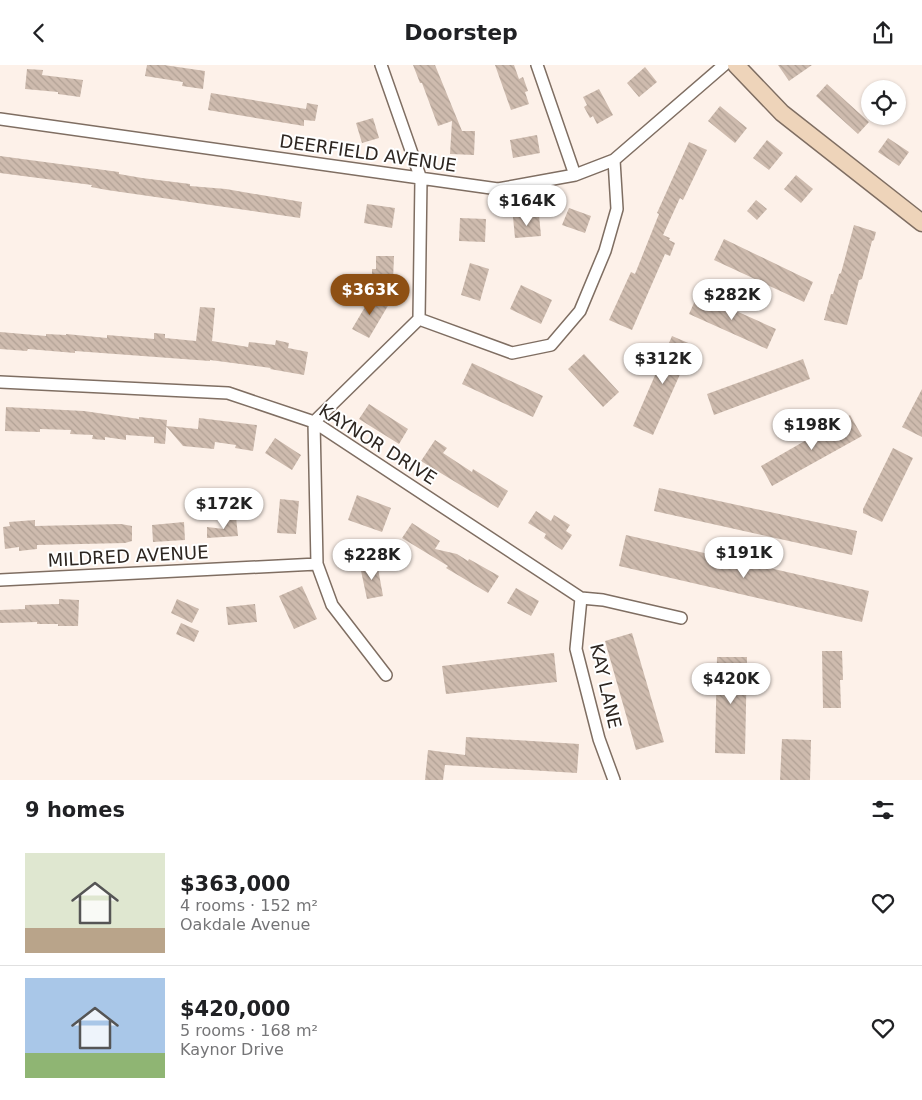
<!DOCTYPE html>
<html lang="en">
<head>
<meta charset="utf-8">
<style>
	:root { --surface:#fff; --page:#f6f6f6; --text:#202124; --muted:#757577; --line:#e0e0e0; --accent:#8e5014 }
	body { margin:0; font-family:"DejaVu Sans",sans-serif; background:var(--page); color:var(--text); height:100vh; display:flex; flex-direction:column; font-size:19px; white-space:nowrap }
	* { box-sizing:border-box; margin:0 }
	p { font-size:16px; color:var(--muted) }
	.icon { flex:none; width:28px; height:28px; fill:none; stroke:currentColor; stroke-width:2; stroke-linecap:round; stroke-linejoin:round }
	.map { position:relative; height:715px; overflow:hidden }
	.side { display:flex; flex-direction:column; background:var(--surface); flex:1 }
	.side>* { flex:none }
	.controls { position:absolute; left:861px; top:15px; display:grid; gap:10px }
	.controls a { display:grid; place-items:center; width:45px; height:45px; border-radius:50%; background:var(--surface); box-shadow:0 1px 4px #0004; font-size:25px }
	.price { position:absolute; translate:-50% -42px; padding:0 11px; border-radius:18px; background:#fff; color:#222; font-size:16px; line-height:32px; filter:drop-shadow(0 1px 2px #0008) }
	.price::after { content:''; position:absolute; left:50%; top:30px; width:15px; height:11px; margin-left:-8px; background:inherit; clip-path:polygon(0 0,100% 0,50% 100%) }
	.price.on { background:var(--accent); color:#fff }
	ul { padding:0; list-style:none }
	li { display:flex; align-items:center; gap:15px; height:125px; padding:0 25px }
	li+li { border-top:1px solid var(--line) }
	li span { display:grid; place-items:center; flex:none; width:140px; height:100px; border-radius:0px; color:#555 }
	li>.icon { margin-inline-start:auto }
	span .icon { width:60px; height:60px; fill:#fffc; stroke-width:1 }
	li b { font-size:21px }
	h2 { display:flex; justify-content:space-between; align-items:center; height:60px; padding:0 25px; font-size:21px }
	header { display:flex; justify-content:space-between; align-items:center; height:65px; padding:0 25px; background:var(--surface); font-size:22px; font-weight:600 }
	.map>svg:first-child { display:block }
	.building { fill:url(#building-back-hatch) }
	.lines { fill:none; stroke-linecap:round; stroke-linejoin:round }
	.street-casing { stroke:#7f6e62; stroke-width:14 }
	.secondary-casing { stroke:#7f6e62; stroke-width:19 }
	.street { stroke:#fff; stroke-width:11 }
	.secondary { stroke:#eed4ba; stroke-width:16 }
	.labels { text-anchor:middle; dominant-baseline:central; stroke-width:4; stroke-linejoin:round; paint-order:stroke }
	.street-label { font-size:18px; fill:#2d2621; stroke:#fff }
</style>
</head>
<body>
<header><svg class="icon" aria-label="back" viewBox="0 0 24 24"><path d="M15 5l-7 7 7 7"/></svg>Doorstep<svg class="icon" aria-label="share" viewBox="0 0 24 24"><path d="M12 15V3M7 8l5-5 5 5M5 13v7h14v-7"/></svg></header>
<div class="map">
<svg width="922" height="715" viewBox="0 0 922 715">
	<defs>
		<pattern id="building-back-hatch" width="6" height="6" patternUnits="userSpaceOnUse" patternTransform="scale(1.25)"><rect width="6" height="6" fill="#cebbae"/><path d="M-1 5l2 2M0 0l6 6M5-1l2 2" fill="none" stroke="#b1a195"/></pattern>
	</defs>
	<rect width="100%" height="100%" fill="#fdf1e9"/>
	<path class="building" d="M 147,0 L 164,0 L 205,6 L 203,24 L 182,21 L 183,17 L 145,11 Z
		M 413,0 L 435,0 L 462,66 L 475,66 L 474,90 L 450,89 L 452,56 L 438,61 L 422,18 L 420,18 Z
		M 495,0 L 514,0 L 519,14 L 523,12 L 528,26 L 525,27 L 529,39 L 511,45 Z
		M 778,0 L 812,0 L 789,16 Z
		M 645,2 L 657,17 L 639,32 L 627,18 Z
		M 27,4 L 43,5 L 42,10 L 83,15 L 80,32 L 58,29 L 58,27 L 25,24 Z
		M 827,19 L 869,57 L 858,69 L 816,31 Z
		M 599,24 L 613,50 L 597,59 L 593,51 L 590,53 L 584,42 L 587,40 L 583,32 Z
		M 211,28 L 306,44 L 307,38 L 318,40 L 315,56 L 304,55 L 304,61 L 208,45 Z
		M 720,41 L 747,63 L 735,78 L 708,56 Z
		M 373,53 L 379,73 L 362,78 L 356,58 Z
		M 537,70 L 540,88 L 513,93 L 510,75 Z
		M 888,73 L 909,87 L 899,101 L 878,87 Z
		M 767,75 L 783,88 L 769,105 L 753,93 Z
		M 689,77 L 707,85 L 683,135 L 680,133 L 663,170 L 670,173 L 669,175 L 675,178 L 670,191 L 665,189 L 632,265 L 609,255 L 631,207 L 635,209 L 659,149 L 657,148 Z
		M 0,91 L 119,107 L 119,109 L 142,113 L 190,119 L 190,121 L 226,124 L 302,137 L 300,153 L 107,125 L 91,122 L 92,120 L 0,108 Z
		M 796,110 L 813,124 L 801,138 L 784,124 Z
		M 756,135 L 767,144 L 757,155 L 747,146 Z
		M 367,139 L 395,143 L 392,163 L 364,158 Z
		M 569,143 L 591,151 L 585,168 L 562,160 Z
		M 539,150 L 541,171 L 515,173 L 513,152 Z
		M 460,153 L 486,154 L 485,177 L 459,176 Z
		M 854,160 L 876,167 L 874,175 L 872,176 L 862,214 L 859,215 L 847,260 L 824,255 L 831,229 L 833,229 L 839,209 L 841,208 Z
		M 724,174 L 813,217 L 804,237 L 714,195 Z
		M 376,191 L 394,191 L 393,215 L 372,215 L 372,204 L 376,204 Z
		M 470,198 L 489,204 L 480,236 L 461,230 Z
		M 521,220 L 552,235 L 541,259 L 510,244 Z
		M 698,229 L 776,264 L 767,284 L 689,249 Z
		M 372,230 L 389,239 L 369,273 L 352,264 Z
		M 200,242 L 215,243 L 212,276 L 248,282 L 249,277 L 275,280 L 276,275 L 289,278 L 288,283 L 308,287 L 304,310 L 270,304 L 271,303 L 210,295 L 210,296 L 75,286 L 75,288 L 28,284 L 27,286 L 0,284 L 0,267 L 46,271 L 46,269 L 66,270 L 66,269 L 107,273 L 107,270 L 154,274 L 154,268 L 165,269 L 165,273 L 196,276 Z
		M 672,271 L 693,280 L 653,370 L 633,361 Z
		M 584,289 L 619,327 L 603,342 L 568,304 Z
		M 803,294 L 810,314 L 714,350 L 707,329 Z
		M 472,298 L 543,331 L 533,352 L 462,319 Z
		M 922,324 L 922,372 L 902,362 Z
		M 369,339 L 408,364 L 399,379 L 359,354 Z
		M 6,342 L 84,346 L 139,354 L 139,352 L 167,355 L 165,379 L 154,378 L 154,372 L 126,370 L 126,375 L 105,372 L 105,375 L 92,374 L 93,370 L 70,369 L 71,365 L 40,364 L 40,367 L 5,366 Z
		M 850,350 L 862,371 L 772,421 L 761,401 Z
		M 199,353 L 257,360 L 253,386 L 235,383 L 236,380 L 215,377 L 214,384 L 183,381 L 166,361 L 198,364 Z
		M 275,373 L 301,390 L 292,405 L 265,388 Z
		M 435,375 L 447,383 L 443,388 L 472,407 L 473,404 L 508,426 L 498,443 L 421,396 Z
		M 893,383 L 913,393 L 882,457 L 863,448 L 863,444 Z
		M 659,423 L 857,466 L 852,490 L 654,446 Z
		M 357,430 L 391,443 L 382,467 L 348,455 Z
		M 280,434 L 299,436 L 296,469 L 277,468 Z
		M 536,446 L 551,456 L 554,450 L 570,460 L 566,466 L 572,470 L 562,485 L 544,473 L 546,469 L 528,458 Z
		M 236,452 L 238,471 L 207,473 L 207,462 L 224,464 L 226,453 Z
		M 35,455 L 35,461 L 121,459 L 132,461 L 132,476 L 125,478 L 37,480 L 37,484 L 19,486 L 19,482 L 5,484 L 3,462 L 10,461 L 9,457 Z
		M 184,457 L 185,475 L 153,477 L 152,460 Z
		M 412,458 L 440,476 L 435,484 L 457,489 L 468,496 L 469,494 L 499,511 L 488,528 L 446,503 L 448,501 L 402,473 Z
		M 626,470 L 869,526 L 862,557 L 619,501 Z
		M 377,498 L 383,531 L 367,534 L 360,501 Z
		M 302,521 L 317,554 L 294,564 L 279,531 Z
		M 516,523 L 539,536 L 531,551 L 507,538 Z
		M 59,534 L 79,535 L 78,561 L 58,561 L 58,559 L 37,559 L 37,557 L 0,558 L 0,545 L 25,544 L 25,540 L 59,539 Z
		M 177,534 L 199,544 L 192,558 L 171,548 Z
		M 255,539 L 257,557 L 228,560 L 226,542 Z
		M 181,558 L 199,566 L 194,577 L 176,569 Z
		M 632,568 L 664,677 L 636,685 L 605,576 Z
		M 822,586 L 842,586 L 843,615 L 840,615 L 841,643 L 823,643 Z
		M 554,588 L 557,617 L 446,629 L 442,601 Z
		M 717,592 L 747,592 L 745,689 L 715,688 Z
		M 466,672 L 579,679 L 577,708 L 445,700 L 443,715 L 425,715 L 428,685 L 465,690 Z
		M 782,674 L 811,675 L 810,715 L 780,715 Z"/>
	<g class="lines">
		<g class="street-casing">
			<path id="street" d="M 381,0 L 421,114 L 419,254 L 314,357 L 317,499 L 332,540 L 386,610
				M 537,0 L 575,110
				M 0,54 L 498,124 L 575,110 L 614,95 L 724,0
				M 419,254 L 512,288 L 551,280 L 580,246 L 605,186 L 617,144 L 614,95
				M 0,317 L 228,328 L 314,357 L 581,533 L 603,535 L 681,553
				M 0,515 L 317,499
				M 581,533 L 576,584 L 599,674 L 614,715"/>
		</g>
		<g class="secondary-casing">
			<path id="secondary" d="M 736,0 L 782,48 L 922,158"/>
		</g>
		<use href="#street" class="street"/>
		<use href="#secondary" class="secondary"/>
	</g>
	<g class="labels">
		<g class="street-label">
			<text transform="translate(368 88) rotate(8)">DEERFIELD AVENUE</text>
			<text transform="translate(378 379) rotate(32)">KAYNOR DRIVE</text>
			<text transform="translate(128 491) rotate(-3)">MILDRED AVENUE</text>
			<text transform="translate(606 621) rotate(77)">KAY LANE</text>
		</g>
	</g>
</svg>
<div class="controls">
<a><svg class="icon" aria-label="locate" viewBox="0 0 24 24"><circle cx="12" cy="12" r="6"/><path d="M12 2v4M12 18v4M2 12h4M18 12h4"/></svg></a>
</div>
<b class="price" style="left:527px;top:162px">$164K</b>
<b class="price on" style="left:370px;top:251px">$363K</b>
<b class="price" style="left:732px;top:256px">$282K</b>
<b class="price" style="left:663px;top:320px">$312K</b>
<b class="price" style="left:812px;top:386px">$198K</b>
<b class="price" style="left:224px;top:465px">$172K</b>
<b class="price" style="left:744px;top:514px">$191K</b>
<b class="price" style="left:372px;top:516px">$228K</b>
<b class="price" style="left:731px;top:640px">$420K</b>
</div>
<section class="side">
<h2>9 homes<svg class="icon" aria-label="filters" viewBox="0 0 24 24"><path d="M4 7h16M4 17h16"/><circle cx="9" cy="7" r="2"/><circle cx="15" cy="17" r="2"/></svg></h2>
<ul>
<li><span style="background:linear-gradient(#dfe7d0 75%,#b9a48a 0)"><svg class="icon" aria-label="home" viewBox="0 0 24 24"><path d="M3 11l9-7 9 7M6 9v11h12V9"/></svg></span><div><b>$363,000</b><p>4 rooms · 152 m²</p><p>Oakdale Avenue</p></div><svg class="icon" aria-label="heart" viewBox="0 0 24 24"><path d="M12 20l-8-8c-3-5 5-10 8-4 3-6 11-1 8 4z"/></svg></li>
<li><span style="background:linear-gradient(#a9c7e8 75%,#8fb573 0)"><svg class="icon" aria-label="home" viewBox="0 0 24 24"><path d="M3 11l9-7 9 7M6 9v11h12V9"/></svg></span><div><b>$420,000</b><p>5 rooms · 168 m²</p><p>Kaynor Drive</p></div><svg class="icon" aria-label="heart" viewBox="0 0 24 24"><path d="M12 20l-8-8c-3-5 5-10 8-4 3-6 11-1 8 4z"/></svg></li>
</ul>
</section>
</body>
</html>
